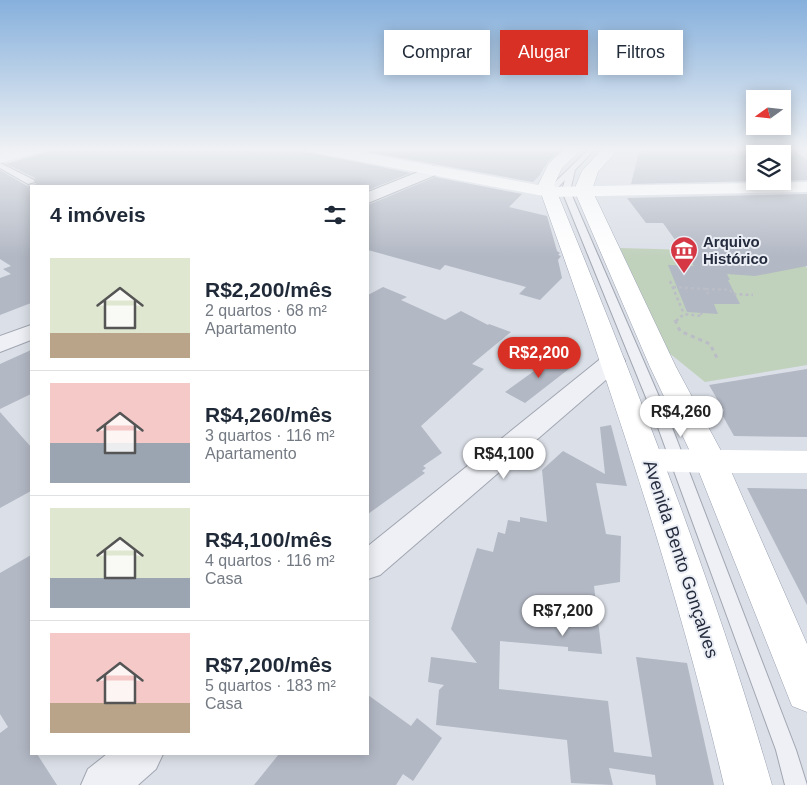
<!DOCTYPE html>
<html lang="pt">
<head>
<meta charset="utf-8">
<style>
	:root { --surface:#fff; --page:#f2f2f3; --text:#1f2937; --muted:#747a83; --line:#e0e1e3; --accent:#d93025 }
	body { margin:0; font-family:Arial,sans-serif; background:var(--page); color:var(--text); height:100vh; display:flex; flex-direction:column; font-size:19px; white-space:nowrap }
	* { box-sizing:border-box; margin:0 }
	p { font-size:16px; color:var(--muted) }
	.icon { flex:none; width:28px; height:28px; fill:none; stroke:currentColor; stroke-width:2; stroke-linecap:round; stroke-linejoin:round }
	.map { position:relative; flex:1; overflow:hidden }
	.details { position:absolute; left:30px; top:185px; width:339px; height:570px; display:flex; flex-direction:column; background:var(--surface); border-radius:0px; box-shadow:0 2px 12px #0003 }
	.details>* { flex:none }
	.banner { position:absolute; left:384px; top:30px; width:348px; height:45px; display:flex; gap:10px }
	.needle { width:32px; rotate:255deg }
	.controls { position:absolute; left:746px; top:90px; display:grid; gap:10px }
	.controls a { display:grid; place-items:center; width:45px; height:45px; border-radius:0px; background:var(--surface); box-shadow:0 2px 12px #0003; font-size:25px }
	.price { position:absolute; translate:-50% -42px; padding:0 11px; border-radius:18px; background:#fff; color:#222; font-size:16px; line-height:32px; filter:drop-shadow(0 1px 2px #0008) }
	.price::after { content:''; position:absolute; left:50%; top:30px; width:15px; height:11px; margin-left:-8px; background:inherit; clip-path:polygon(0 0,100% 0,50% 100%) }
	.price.on { background:var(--accent); color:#fff }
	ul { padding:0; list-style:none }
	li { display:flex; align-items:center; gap:15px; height:125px; padding:0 20px }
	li+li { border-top:1px solid var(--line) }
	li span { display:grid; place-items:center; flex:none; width:140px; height:100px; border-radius:0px; color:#555 }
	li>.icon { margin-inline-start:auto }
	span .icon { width:60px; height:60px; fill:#fffc; stroke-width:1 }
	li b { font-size:21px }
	h2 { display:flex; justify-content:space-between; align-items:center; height:60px; padding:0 20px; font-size:21px }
	.tag { padding:0 18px; border-radius:0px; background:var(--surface); box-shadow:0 2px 12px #0003; font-size:18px; line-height:45px }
	.tag.on { background:var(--accent); color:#fff }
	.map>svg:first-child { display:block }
	.green { fill:#c0d1bc }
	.building { fill:#b2b8c4 }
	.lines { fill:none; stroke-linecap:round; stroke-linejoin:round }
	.lane-casing { stroke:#a1a6b1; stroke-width:2 }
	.street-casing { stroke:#a1a6b1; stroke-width:2 }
	.primary-casing { stroke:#9aa2b3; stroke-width:1 }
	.path-far1 { stroke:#babdc5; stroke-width:2.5; stroke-dasharray:3 3; stroke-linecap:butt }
	.path { stroke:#babdc5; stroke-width:3; stroke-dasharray:4 4; stroke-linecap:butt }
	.lane { fill:#eef0f5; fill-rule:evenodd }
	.street { fill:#eef0f5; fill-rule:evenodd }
	.secondary { fill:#fff; fill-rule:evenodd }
	.primary { fill:#fff; fill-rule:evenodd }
	.labels { text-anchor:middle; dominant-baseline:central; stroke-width:4; stroke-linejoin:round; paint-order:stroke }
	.far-poi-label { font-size:15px; font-weight:bold; fill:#252c3e; stroke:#ebeef5; text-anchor:start }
	.street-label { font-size:18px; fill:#252c3e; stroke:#ebeef5 }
</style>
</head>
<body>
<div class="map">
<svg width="807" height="785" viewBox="0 0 807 785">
	<rect width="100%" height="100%" fill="#dbdfe7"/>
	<path class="green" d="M 620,248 L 795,253 L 807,268 L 807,365 L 705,382 L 668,352 Z"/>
	<path class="building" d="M 62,148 L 287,148 L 411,173 L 368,190 L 368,186 L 31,186 L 31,303 L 0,315 L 0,278 L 11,274 L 3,269 L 11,266 L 0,259 L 0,170 L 27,186 L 36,184 L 35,178 L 6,164 Z
		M 375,148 L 564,148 L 548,162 L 540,174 L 541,174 L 533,182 L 368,152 Z
		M 643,148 L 791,148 L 807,160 L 807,180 L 782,181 L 782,154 L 755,154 L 755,181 L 631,184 L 639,152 L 642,153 Z
		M 435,177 L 522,194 L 509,207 L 547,216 L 557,251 L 560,253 L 558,255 L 561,256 L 558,260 L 562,278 L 540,300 L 519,294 L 526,287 L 445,265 L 440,270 L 368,250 L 368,205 Z
		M 807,194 L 807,266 L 755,276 L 727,274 L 730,280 L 728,280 L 740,304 L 714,304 L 718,314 L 687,312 L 668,265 L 694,266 L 663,223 L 646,223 L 627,198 Z
		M 383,287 L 407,297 L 401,300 L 445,320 L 461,311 L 488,325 L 489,324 L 511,332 L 472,364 L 484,369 L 421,426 L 442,453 L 423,466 L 426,468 L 422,471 L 425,473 L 368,514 L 368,295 Z
		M 31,350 L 31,394 L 0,409 L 0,364 Z
		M 555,356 L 574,365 L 525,403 L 505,392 Z
		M 807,369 L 807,437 L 734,436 L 720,411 L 724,411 L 709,385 Z
		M 0,412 L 31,447 L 31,491 L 0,508 Z
		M 611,425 L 627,486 L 596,483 L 606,534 L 621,536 L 620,582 L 594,586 L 602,654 L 568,651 L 568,647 L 500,641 L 499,689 L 608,701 L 614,752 L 652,757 L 636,657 L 687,663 L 714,785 L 656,785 L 655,775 L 609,768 L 613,785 L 571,783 L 567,740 L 436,725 L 439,690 L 444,685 L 428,682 L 431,657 L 477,663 L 451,629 L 477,548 L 493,552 L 498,532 L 505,534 L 508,520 L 520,522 L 520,517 L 547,522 L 542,470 L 563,451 L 605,474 L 600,427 Z
		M 747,488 L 807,489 L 807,605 L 776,545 Z
		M 31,555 L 31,754 L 37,754 L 57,785 L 0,785 L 0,733 L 8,727 L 0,714 L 0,573 Z
		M 368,695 L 411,726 L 417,718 L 442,738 L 413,781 L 403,774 L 396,785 L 254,785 L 279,754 L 368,754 Z"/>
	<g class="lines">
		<g class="lane-casing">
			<path id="lane" d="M 590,148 L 596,148 L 575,170 L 570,191 L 670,422 L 796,750 L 807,785 L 785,785 L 776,750 L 656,422 L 562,191 L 565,180 L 552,194 L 545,192 Z
				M 0,163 L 34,180 L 35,182 L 28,184 L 0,168 Z"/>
		</g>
		<g class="street-casing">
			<path id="street" d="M 433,166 L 438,168 L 441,171 L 438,174 L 368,203 L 368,192 Z
				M 31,325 L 31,340 L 0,352 L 0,336 Z
				M 613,354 L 622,356 L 625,361 L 622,366 L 380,575 L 368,579 L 368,546 L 604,356 Z
				M 107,754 L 163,754 L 156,769 L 138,785 L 81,785 L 88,769 Z"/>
		</g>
		<g class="primary-casing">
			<path id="primary" d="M 566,148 L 583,148 L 562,168 L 554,185 C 635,382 713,580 772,785 L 724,785 C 676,580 609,383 538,185 L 549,163 Z
				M 603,148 L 619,148 L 598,172 L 592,190 L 676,367 L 727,462 L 807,644 L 807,712 L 792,706 L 695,462 L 650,367 L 574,190 L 582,171 Z"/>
		</g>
		<path class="path-far1" d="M 670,281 L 684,314
			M 673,287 L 706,289 L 708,294
			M 706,289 L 730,290 L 732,294 L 753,295
			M 676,321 L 684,314 L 702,316 L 701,313"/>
		<path class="path" d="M 675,320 L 680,331 L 710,344 L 718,360"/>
		<use href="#lane" class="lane"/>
		<use href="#street" class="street"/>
		<path class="secondary" d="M 24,148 L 49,148 L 46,151 L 0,163 L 0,153 Z
			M 308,148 L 338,148 L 549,187 L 807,182 L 807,192 L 549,197 L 316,153 L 311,151 Z
			M 650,449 L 807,451 L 807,473 L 711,473 L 650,471 L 639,468 L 635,460 L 639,452 Z"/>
		<use href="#primary" class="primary"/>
	</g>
	<linearGradient id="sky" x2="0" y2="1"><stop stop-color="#86b0dc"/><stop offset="0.58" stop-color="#eff1f4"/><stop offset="1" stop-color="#eff1f4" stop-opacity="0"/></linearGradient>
	<rect width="807" height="257" fill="url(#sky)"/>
	<defs>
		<g id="museum-pin" transform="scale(1.4375)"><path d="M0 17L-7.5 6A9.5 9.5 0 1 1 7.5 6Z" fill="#d53744" stroke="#ebeef5"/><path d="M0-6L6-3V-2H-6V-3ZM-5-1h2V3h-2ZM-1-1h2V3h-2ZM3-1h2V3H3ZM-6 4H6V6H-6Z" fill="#fff"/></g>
	</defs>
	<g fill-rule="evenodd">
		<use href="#museum-pin" x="684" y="250"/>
	</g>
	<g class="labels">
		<g class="far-poi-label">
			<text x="703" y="241">Arquivo<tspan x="703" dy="17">Histórico</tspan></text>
		</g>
		<g class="street-label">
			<text transform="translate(681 559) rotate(72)">Avenida Bento Gonçalves</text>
		</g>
	</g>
</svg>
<div class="controls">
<a><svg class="needle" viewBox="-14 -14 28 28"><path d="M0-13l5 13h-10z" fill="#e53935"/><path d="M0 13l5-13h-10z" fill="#747a83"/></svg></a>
<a><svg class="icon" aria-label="layers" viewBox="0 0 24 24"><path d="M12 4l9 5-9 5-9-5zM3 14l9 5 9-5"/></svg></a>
</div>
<b class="price on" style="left:539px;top:379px">R$2,200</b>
<b class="price" style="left:681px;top:438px">R$4,260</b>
<b class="price" style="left:504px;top:480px">R$4,100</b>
<b class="price" style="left:563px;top:637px">R$7,200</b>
<div class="banner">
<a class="tag">Comprar</a>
<a class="tag on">Alugar</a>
<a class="tag">Filtros</a>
</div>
<section class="details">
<h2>4 imóveis<svg class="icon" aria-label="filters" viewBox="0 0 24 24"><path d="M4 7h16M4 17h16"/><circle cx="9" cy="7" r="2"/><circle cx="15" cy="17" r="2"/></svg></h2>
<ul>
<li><span style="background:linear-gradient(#dfe7d0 75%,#b9a48a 0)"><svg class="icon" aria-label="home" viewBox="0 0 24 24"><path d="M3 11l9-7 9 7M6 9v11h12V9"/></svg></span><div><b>R$2,200/mês</b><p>2 quartos · 68 m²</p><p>Apartamento</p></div></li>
<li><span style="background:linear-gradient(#f6c9c9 60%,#9aa5b1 0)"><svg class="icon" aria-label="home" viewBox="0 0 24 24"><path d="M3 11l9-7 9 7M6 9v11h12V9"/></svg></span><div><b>R$4,260/mês</b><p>3 quartos · 116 m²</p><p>Apartamento</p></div></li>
<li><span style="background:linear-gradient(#dfe7d0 70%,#9aa5b1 0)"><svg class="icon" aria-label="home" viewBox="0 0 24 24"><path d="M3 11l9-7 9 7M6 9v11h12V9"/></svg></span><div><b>R$4,100/mês</b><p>4 quartos · 116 m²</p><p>Casa</p></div></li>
<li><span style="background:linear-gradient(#f6c9c9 70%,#b9a48a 0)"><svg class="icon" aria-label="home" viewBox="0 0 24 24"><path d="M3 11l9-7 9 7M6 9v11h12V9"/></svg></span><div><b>R$7,200/mês</b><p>5 quartos · 183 m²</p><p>Casa</p></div></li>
</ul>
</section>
</div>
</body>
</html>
